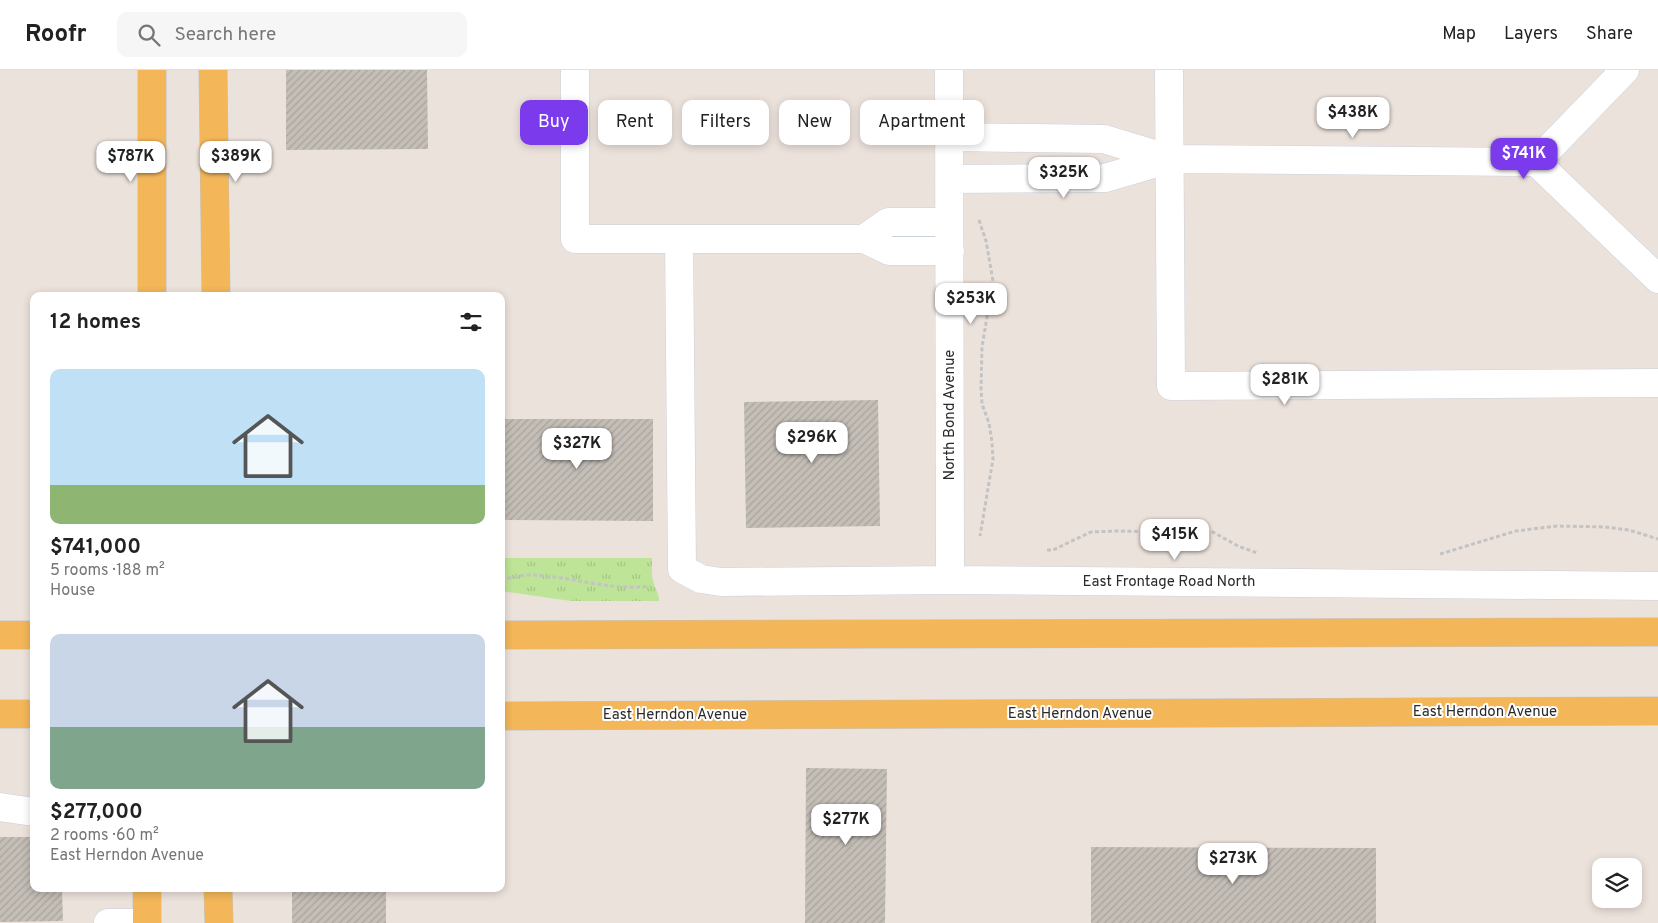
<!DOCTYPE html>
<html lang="en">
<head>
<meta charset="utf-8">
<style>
	:root { --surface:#fff; --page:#f6f6f6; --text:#222; --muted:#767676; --line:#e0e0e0; --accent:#7c3aed }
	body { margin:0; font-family:Overpass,sans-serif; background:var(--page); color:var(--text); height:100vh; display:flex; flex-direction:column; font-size:19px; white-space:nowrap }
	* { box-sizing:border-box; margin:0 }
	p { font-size:16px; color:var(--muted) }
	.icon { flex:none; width:28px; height:28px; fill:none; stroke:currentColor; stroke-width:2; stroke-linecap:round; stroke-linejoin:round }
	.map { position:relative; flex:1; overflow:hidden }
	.details { position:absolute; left:30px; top:222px; width:475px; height:600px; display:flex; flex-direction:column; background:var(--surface); border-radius:10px; box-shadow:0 2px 8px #0003 }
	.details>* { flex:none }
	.hud { position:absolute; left:520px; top:30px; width:475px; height:45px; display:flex; gap:10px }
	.tools { position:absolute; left:1592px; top:788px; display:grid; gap:10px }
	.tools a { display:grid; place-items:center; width:50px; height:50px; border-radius:10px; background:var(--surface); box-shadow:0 2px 8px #0003; font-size:25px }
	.price { position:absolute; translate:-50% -42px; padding:0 11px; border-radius:10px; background:#fff; color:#222; font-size:16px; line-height:32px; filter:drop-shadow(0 1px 2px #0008) }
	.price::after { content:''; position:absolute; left:50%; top:30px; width:15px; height:11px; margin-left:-8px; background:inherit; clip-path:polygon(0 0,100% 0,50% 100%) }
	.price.active { background:var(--accent); color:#fff }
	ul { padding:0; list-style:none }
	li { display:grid; align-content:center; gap:10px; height:265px; padding:0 20px }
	li span { display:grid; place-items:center; height:155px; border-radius:10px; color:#555 }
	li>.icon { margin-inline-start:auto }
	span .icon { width:90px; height:90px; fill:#fffc; stroke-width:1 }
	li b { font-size:21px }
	h2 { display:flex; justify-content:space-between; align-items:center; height:60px; padding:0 20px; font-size:21px }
	.tag { padding:0 18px; border-radius:10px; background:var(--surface); box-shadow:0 2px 8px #0003; font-size:18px; line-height:45px }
	.tag.active { background:var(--accent); color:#fff }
	header { display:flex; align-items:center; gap:30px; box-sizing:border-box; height:70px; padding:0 25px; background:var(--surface); border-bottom:1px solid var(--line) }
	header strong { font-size:24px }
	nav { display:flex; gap:28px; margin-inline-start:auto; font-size:18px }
	.search { width:350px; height:45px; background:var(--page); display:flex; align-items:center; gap:12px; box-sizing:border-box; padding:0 18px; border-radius:10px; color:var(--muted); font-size:19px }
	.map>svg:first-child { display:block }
	.grass { fill:url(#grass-tufts) }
	.building { fill:url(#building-hatch) }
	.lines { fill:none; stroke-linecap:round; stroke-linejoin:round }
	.minor-casing { stroke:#cad0dc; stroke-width:29 }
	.major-casing { stroke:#c3c3c3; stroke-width:29 }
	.path { stroke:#c3c3c3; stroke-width:3; stroke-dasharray:4 2.5; stroke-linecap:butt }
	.minor { stroke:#fff; stroke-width:28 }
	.major { stroke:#f3b75a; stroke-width:28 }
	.labels { text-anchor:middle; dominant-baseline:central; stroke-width:4; stroke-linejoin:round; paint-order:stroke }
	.street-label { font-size:15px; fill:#2a2a2a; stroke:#fff }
</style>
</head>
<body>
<header>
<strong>Roofr</strong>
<div class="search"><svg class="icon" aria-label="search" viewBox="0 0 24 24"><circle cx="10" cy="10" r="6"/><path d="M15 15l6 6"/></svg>Search here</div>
<nav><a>Map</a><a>Layers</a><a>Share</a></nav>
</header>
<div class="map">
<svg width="1658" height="853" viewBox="0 0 1658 853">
	<defs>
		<pattern id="grass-tufts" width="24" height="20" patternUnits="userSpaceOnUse" patternTransform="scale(1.25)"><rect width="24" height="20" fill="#bee497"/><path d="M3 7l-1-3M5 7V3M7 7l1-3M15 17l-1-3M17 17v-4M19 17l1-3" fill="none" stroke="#a3c482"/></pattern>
		<pattern id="building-hatch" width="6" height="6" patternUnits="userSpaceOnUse" patternTransform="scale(1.25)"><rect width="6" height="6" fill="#c4beb7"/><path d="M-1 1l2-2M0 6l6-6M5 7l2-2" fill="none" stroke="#a9a39e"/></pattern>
	</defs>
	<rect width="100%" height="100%" fill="#ece2dc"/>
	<path class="grass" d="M 501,488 L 652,488 C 652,496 651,506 654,514 C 656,521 659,523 659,531 L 571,531 L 501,521 Z"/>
	<path class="building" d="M 286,0 L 427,0 L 428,79 L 286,80 Z
		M 878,330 L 880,456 L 746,458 L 744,332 Z
		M 501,349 L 653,349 L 653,451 L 501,450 Z
		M 806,698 L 887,699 L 885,853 L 805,853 Z
		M 0,767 L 34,767 L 34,819 L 62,819 L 63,851 L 0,852 Z
		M 1091,777 L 1376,778 L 1376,853 L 1091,853 Z
		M 292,819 L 386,819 L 386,853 L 292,853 Z"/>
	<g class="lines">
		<g class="minor-casing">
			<path id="minor" d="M 575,0 L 575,169 L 864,169 L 889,181 L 950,181
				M 949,0 L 950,510
				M 1169,0 L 1171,316 L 1658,313
				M 1625,0 L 1536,92 L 1658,209
				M 949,67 L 1104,69 L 1170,89 L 1536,92
				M 949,109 L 1105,108 L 1170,89
				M 679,169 L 682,499 L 701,509 L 721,512 L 950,510 L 1658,516
				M 864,169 L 888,152 L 949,152
				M 0,737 L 34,742
				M 108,853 L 147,853"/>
		</g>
		<g class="major-casing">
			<path id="major" d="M 213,0 L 216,226
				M 152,226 L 152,0
				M 0,565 L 34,565
				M 501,565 L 1658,562
				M 0,644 L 34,644
				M 501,646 L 1658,641
				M 218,819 L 219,853
				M 147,853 L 147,819"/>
		</g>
		<path class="path" d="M 979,150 L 986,171 L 993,211 L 982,277 L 981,319 L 982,334 L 989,353 L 992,372 L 993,389 L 980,466
			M 1047,480 L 1053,480 L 1091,462 L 1116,461 L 1172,462 L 1195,460 L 1211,461 L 1238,476 L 1257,483
			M 1440,484 L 1516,461 L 1557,456 L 1605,457 L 1629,460 L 1658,469
			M 501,510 C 510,508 519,505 528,505 C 569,505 610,522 650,516"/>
		<use href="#minor" class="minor"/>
		<use href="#major" class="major"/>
	</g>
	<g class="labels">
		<g class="street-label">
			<text transform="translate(950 345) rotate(-90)">North Bond Avenue</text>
			<text x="1169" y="512">East Frontage Road North</text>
			<text x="1485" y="642">East Herndon Avenue</text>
			<text x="1080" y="644">East Herndon Avenue</text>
			<text x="675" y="645">East Herndon Avenue</text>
		</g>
	</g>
</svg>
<div class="tools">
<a><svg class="icon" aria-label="layers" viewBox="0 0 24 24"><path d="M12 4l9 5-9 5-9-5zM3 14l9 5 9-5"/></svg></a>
</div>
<b class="price" style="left:1353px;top:69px">$438K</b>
<b class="price active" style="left:1524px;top:110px">$741K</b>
<b class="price" style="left:131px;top:113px">$787K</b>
<b class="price" style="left:236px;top:113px">$389K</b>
<b class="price" style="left:1064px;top:129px">$325K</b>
<b class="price" style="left:971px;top:255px">$253K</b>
<b class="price" style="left:1285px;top:336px">$281K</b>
<b class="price" style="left:812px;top:394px">$296K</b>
<b class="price" style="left:577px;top:400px">$327K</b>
<b class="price" style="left:1175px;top:491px">$415K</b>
<b class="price" style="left:846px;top:776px">$277K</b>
<b class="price" style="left:1233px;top:815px">$273K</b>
<div class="hud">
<a class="tag active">Buy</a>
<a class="tag">Rent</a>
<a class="tag">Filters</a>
<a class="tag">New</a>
<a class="tag">Apartment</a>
</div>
<section class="details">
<h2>12 homes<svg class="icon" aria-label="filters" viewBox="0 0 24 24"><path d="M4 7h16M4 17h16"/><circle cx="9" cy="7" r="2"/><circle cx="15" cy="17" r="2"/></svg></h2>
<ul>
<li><span style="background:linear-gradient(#bfe0f5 75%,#8fb573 0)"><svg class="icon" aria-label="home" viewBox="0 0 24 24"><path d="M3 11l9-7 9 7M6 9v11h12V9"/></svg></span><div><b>$741,000</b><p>5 rooms · 188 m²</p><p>House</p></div></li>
<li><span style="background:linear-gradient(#c9d6e8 60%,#7fa58c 0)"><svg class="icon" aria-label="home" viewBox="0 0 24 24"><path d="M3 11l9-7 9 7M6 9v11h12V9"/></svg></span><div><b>$277,000</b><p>2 rooms · 60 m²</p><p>East Herndon Avenue</p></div></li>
</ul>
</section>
</div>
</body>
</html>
